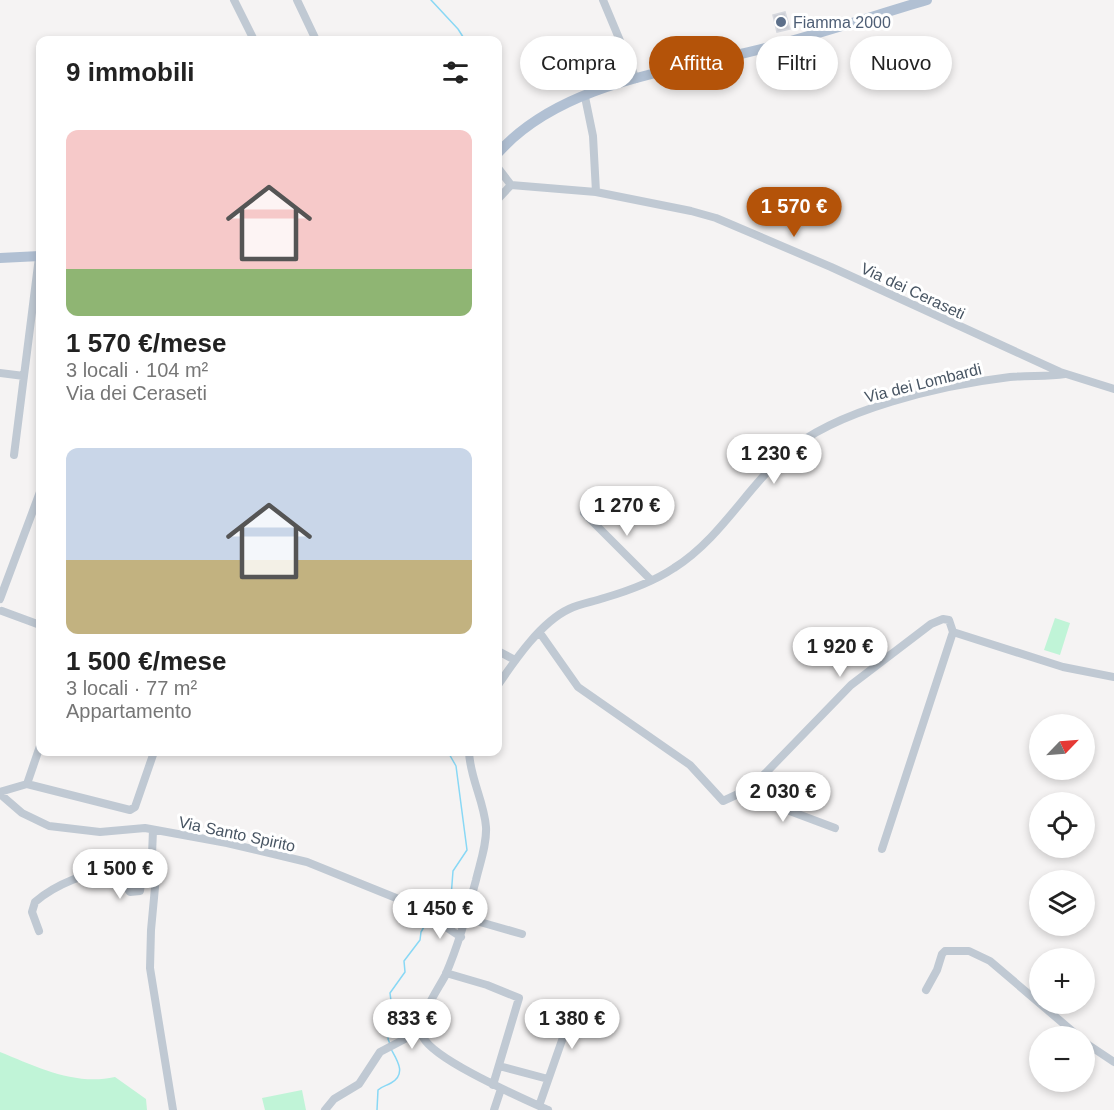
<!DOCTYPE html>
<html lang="it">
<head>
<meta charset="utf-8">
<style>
	:root { --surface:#fff; --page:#f2f2f2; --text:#222; --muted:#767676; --accent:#b45309 }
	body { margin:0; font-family:Helvetica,sans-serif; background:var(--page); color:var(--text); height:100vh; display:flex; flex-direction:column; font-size:22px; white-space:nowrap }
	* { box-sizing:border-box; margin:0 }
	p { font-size:20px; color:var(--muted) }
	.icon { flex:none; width:33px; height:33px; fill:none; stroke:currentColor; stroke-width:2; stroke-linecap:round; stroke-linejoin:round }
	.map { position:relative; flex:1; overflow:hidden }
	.details { position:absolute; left:36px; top:36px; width:466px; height:720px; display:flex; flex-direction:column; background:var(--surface); border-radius:12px; box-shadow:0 3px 9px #0003 }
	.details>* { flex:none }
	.guide { position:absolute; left:520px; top:36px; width:502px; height:54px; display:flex; gap:12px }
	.needle { width:39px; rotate:65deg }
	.controls { position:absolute; left:1029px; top:714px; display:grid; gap:12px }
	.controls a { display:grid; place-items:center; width:66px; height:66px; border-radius:50%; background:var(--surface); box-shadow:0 3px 9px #0003; font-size:30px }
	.price { position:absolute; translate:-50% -51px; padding:0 14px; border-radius:21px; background:#fff; color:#222; font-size:20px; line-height:39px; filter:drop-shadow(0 2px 3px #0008) }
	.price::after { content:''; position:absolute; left:50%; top:36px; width:18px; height:14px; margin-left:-9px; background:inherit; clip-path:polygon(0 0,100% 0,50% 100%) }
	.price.active { background:var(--accent); color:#fff }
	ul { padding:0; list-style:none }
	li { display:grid; align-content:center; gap:12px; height:318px; padding:0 30px }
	li span { display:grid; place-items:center; height:186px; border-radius:12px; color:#555 }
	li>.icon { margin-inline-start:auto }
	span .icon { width:108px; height:108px; fill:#fffc; stroke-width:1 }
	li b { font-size:26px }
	h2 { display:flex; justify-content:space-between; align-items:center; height:72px; padding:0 30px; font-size:26px }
	.chip { padding:0 21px; border-radius:27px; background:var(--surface); box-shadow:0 3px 9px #0003; font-size:21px; line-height:54px }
	.chip.active { background:var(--accent); color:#fff }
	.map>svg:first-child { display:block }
	.green { fill:#c0f4d7 }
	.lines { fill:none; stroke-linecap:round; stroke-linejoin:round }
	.stream { stroke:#89d8f5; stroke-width:1.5 }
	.building { fill:#ccced5; stroke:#d6d8de; stroke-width:1.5 }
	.minor { stroke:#c0c9d3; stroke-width:8 }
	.major { stroke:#b1c0d3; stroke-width:10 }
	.service-dot { fill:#5c6f8a; stroke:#fff; stroke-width:2 }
	.labels { text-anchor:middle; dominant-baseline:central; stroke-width:6; stroke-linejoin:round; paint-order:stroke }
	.service-label { font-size:16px; fill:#4e5e75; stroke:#fff; text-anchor:start }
	.street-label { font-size:16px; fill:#485563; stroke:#fff }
</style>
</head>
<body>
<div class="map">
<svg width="1114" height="1110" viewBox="0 0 1114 1110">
	<rect width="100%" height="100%" fill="#f5f3f3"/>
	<path class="green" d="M 1055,618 L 1070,623 L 1060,655 L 1044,650 Z
		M 0,1052 C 37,1067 75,1086 115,1077 L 146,1099 L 147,1110 L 0,1110 Z
		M 302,1090 L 306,1110 L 265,1110 L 262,1098 Z"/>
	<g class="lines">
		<path class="stream" d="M 431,0 L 458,29 L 465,40
			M 434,914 L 447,904 L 451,897 L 453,871 L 467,850 L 456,766 L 448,752
			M 390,1044 L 388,1039 L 393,1017 L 390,993 L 405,972 L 404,961 L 420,940 L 421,932 L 428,920
			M 377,1110 L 378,1090 C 382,1086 386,1086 391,1083 C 407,1074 397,1060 391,1049"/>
	</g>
	<path class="building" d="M 785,12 L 790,29 L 777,32 L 773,15 Z"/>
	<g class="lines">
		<path class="minor" d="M 234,0 L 254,40
			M 297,0 L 316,40
			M 603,0 L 636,79
			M 585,97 L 593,136 L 596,192
			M 498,168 L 511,185 L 596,192 L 691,211 L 716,218 L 831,267 L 1060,372 L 1114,389
			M 498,199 L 511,185
			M 0,373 L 24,376
			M 14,455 L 39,257
			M 584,513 L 651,580
			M 0,599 L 40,492
			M 2,611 L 40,625
			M 953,632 L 1063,667 L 1114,677
			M 540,633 L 578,687 L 690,765 L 723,801 L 751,788 L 851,685 L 931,624 L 943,619 L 949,620 L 953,632 L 882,849
			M 498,651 L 515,660
			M 498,685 C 515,660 541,622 569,609 C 580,604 592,602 604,598 C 628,591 653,582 674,568 C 720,539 746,489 785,454 C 836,409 943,385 1010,377 C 1029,375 1047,377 1065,374
			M 469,752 C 470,778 484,801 486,827 C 487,844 480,863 476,880 C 467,913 459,944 445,976 C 437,991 415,1022 423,1037 C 434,1060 522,1098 548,1110
			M 27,784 L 130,810 L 135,807 L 154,752
			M 751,788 L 779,807 L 835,828
			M 0,792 L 27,784 L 40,746
			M 0,794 L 22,813 L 49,826 L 100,832 L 145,828 L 227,843 L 307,862 L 411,904 L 461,937
			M 152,855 L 157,866 L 151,930 L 150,968 L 173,1110
			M 466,918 L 522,934
			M 39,931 L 32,912 L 35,902 C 52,887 92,867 114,874 C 122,877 125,886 130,892 L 140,891 L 144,864 L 152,855 L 153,830
			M 446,973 L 487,985 L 519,998 L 493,1085
			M 926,990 L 937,970 L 942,954 L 945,951 L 969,951 L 990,961 L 1078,1036
			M 1084,1042 L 1114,1062
			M 499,1066 L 548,1079
			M 539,1106 L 567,1026 L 545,1018
			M 325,1110 L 334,1099 L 359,1084 L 380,1052 L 420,1031
			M 494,1110 L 501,1089"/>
		<path class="major" d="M 498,153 C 562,81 676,71 765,48 C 819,34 873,16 927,0
			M 0,258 L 40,256"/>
	</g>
	<circle class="service-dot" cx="781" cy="22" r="6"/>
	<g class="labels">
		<g class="service-label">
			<text x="793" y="22">Fiamma 2000</text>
		</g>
		<g class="street-label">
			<text transform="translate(913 291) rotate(25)">Via dei Ceraseti</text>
			<text transform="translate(923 383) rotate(-14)">Via dei Lombardi</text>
			<text transform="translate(237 834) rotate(12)">Via Santo Spirito</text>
		</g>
	</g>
</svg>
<div class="controls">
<a><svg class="needle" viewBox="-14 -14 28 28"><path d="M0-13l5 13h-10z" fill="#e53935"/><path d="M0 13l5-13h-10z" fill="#767676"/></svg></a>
<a><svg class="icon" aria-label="locate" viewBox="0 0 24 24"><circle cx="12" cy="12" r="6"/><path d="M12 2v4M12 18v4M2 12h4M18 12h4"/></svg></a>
<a><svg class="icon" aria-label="layers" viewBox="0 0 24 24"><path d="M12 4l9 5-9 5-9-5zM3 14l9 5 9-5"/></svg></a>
<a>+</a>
<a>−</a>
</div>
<b class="price active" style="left:794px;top:238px">1 570 €</b>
<b class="price" style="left:774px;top:485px">1 230 €</b>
<b class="price" style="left:627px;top:537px">1 270 €</b>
<b class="price" style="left:840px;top:678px">1 920 €</b>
<b class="price" style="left:783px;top:823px">2 030 €</b>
<b class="price" style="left:120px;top:900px">1 500 €</b>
<b class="price" style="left:440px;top:940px">1 450 €</b>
<b class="price" style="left:412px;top:1050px">833 €</b>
<b class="price" style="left:572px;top:1050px">1 380 €</b>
<div class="guide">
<a class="chip">Compra</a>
<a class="chip active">Affitta</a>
<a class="chip">Filtri</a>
<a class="chip">Nuovo</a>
</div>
<section class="details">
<h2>9 immobili<svg class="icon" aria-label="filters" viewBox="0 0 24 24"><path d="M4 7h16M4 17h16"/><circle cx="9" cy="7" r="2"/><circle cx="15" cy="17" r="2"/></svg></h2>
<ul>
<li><span style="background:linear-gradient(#f6c9c9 75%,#8fb573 0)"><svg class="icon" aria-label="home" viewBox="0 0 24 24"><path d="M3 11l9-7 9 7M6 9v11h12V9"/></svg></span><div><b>1 570 €/mese</b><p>3 locali · 104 m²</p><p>Via dei Ceraseti</p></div></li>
<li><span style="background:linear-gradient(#c9d6e8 60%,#c2b280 0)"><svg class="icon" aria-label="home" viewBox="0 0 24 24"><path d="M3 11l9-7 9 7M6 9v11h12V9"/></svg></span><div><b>1 500 €/mese</b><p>3 locali · 77 m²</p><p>Appartamento</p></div></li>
</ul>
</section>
</div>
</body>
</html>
